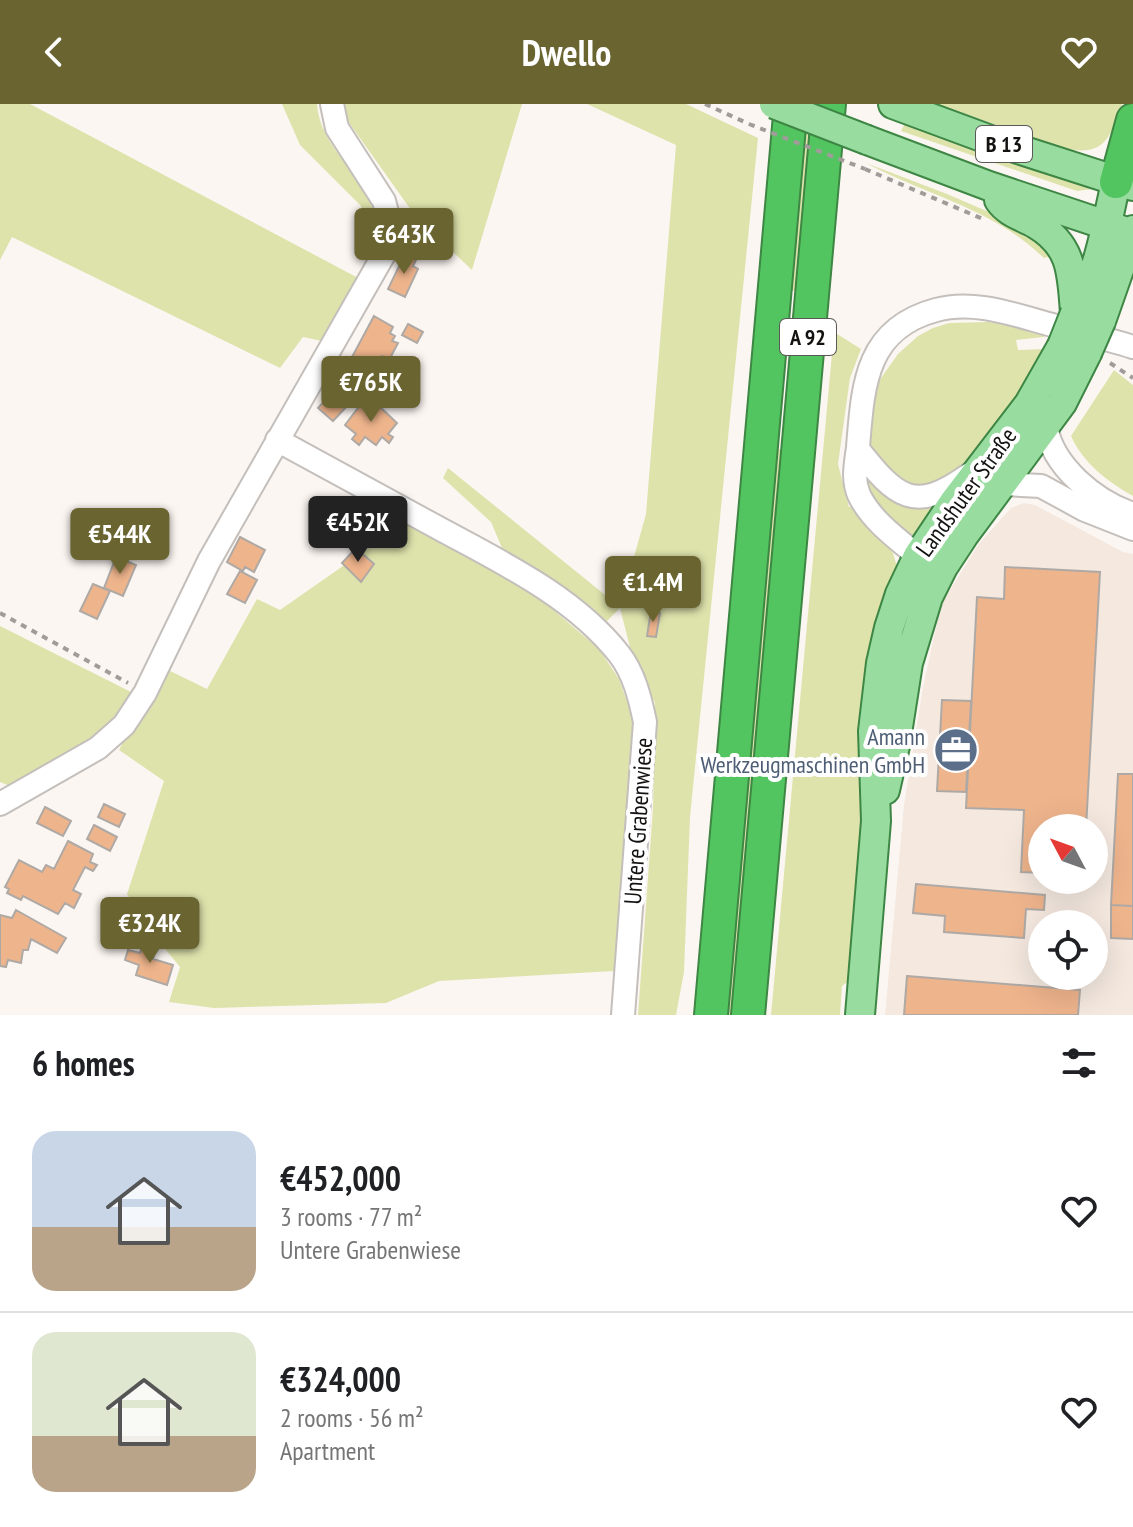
<!DOCTYPE html>
<html lang="en">
<head>
<meta charset="utf-8">
<style>
	:root { --surface:#fff; --page:#f2f2f2; --text:#202124; --muted:#757577; --line:#e0e0e0; --accent:#6a6430 }
	body { margin:0; font-family:"PT Sans Narrow",sans-serif; background:var(--page); color:var(--text); height:100vh; display:flex; flex-direction:column; font-size:30px; white-space:nowrap }
	* { box-sizing:border-box; margin:0 }
	p { font-size:26px; color:var(--muted) }
	.icon { flex:none; width:44px; height:44px; fill:none; stroke:currentColor; stroke-width:2; stroke-linecap:round; stroke-linejoin:round }
	.map { position:relative; height:911px; overflow:hidden }
	.side { display:flex; flex-direction:column; background:var(--surface); flex:1 }
	.side>* { flex:none }
	.needle { width:52px; rotate:311deg }
	.tools { position:absolute; left:1028px; top:710px; display:grid; gap:16px }
	.tools a { display:grid; place-items:center; width:80px; height:80px; border-radius:50%; background:var(--surface); box-shadow:0 8px 32px #0002; font-size:40px }
	.price { position:absolute; translate:-50% -68px; padding:0 18px; border-radius:8px; background:var(--accent); color:#fff; font-size:26px; line-height:52px; filter:drop-shadow(0 2px 4px #0008) }
	.price::after { content:''; position:absolute; left:50%; top:48px; width:24px; height:18px; margin-left:-12px; background:inherit; clip-path:polygon(0 0,100% 0,50% 100%) }
	.price.active { background:#222; color:#fff }
	ul { padding:0; list-style:none }
	li { display:flex; align-items:center; gap:24px; height:200px; padding:0 32px }
	li+li { border-top:2px solid var(--line) }
	li span { display:grid; place-items:center; flex:none; width:224px; height:160px; border-radius:24px; color:#555 }
	li>.icon { margin-inline-start:auto }
	span .icon { width:96px; height:96px; fill:#fffc; stroke-width:1 }
	li b { font-size:34px }
	h2 { display:flex; justify-content:space-between; align-items:center; height:96px; padding:0 32px; font-size:34px }
	header { display:flex; justify-content:space-between; align-items:center; height:104px; padding:0 32px; background:var(--accent); color:#fff; font-size:36px; font-weight:800 }
	.map>svg:first-child { display:block }
	.built { fill:#f4e8df; fill-rule:evenodd }
	.green { fill:#dee3ac }
	.building { fill:#eeb48c; stroke:#afa9a5; stroke-width:2 }
	.lines { fill:none; stroke-linecap:round; stroke-linejoin:round }
	.minor-casing { stroke:#c4bfbb; stroke-width:26 }
	.major-casing { stroke:#3d8644; stroke-width:32 }
	.highway-casing { stroke:#3d8644; stroke-width:36 }
	.path { stroke:#a09c99; stroke-width:4; stroke-dasharray:6 6; stroke-linecap:butt }
	.minor { stroke:#fff; stroke-width:22 }
	.major { stroke:#98dca0; stroke-width:28 }
	.highway { stroke:#53c560; stroke-width:32 }
	.major-bridge-casing { stroke:#3d8644; stroke-width:32; stroke-linecap:butt }
	.path-bridge { stroke:#a09c99; stroke-width:4; stroke-dasharray:6 6; stroke-linecap:butt }
	.major-bridge { stroke:#98dca0; stroke-width:28 }
	.labels { text-anchor:middle; dominant-baseline:central; stroke-width:8; stroke-linejoin:round; paint-order:stroke }
	.shield { fill:#fff; stroke:#5a5958; stroke-width:2 }
	.shield-label { font-size:22px; font-weight:bold; fill:#141211 }
	.street-label { font-size:24px; fill:#141211; stroke:#fff }
	.service-label { font-size:24px; fill:#4e5e75; stroke:#fff; text-anchor:end }
</style>
</head>
<body>
<header><svg class="icon" aria-label="back" viewBox="0 0 24 24"><path d="M15 5l-7 7 7 7"/></svg>Dwello<svg class="icon" aria-label="heart" viewBox="0 0 24 24"><path d="M12 20l-8-8c-3-5 5-10 8-4 3-6 11-1 8 4z"/></svg></header>
<div class="map">
<svg width="1133" height="911" viewBox="0 0 1133 911">
	<rect width="100%" height="100%" fill="#fcf6f2"/>
	<path class="built" d="M 1024,399 L 1035,401 L 1123,448 L 1133,450 L 1133,911 L 885,911 L 904,701 L 923,583 L 941,501 L 978,441 L 1011,404 ZM 1042,724 L 1094,724 L 1094,776 L 1042,776 ZM 1042,820 L 1094,820 L 1094,872 L 1042,872 Z"/>
	<path class="green" d="M 0,0 L 30,0 L 362,176 L 322,237 L 303,233 L 280,264 L 12,133 L 0,156 Z
		M 282,0 L 317,0 C 320,44 361,65 373,106 C 376,114 375,123 375,131 L 360,101 L 300,41 Z
		M 344,0 L 522,0 L 472,166 L 416,113 L 345,13 Z
		M 587,0 L 686,0 L 758,34 L 690,713 L 684,868 L 676,911 L 638,911 L 653,704 L 655,599 L 632,551 L 620,504 L 607,517 L 502,444 L 491,418 L 443,374 L 448,364 L 620,503 L 646,410 L 676,41 Z
		M 806,0 L 816,0 L 799,188 L 789,186 Z
		M 936,0 L 1122,0 C 1109,37 1104,53 1061,44 Z
		M 905,19 L 1091,82 L 1092,85 L 1077,87 L 901,27 Z
		M 866,59 L 947,90 L 1024,123 L 1055,151 L 1044,154 C 992,104 928,92 866,59 Z
		M 989,218 L 1045,229 L 1044,233 L 1016,236 L 1018,246 L 1046,245 C 1033,267 1021,292 1006,313 C 986,340 929,406 895,374 C 882,361 873,352 869,334 L 876,281 L 898,250 L 918,232 L 933,224 L 949,219 Z
		M 834,228 L 861,245 L 850,274 L 838,360 L 849,403 L 854,402 L 893,449 L 897,463 L 863,702 L 854,873 L 842,882 L 840,911 L 771,911 Z
		M 1114,266 L 1133,281 L 1133,392 C 1108,378 1083,359 1071,332 Z
		M 776,345 L 787,346 L 737,911 L 727,911 Z
		M 861,365 C 882,396 898,405 935,400 L 936,403 L 914,433 C 882,416 873,398 861,365 Z
		M 406,418 L 537,492 L 599,545 L 619,575 L 633,614 L 633,655 L 614,867 L 439,877 L 386,899 L 214,904 L 169,898 L 180,863 L 152,829 L 127,790 L 164,677 L 119,646 L 162,563 L 207,585 L 257,495 L 280,506 Z
		M 0,522 L 131,588 L 109,620 L 87,640 L 17,685 L 0,678 Z"/>
	<path class="building" d="M 415,129 L 434,139 L 428,150 L 409,140 Z
		M 405,150 L 416,156 L 413,162 L 418,165 L 405,193 L 388,185 Z
		M 374,212 L 393,223 L 390,229 L 395,232 L 392,237 L 398,239 L 389,256 L 382,252 L 375,265 L 352,253 Z
		M 408,220 L 423,228 L 417,239 L 402,231 Z
		M 352,253 L 371,264 L 363,273 L 349,259 Z
		M 371,264 L 393,285 L 385,294 L 363,273 Z
		M 345,266 L 361,281 L 354,289 L 338,274 Z
		M 338,274 L 354,289 L 347,296 L 331,281 Z
		M 332,289 L 347,302 L 333,317 L 318,304 Z
		M 364,296 L 376,305 L 379,302 L 397,319 L 388,330 L 393,333 L 389,339 L 382,333 L 376,341 L 365,333 L 359,341 L 352,335 L 356,330 L 345,321 Z
		M 240,433 L 265,446 L 254,468 L 245,463 L 243,467 L 227,458 Z
		M 356,444 L 374,460 L 361,478 L 342,459 Z
		M 116,453 L 136,461 L 123,492 L 104,484 Z
		M 1005,463 L 1100,468 L 1086,724 L 1042,724 L 1042,769 L 1021,768 L 1024,706 L 966,704 L 977,493 L 1004,495 Z
		M 240,467 L 257,476 L 245,499 L 227,490 Z
		M 93,480 L 110,487 L 97,515 L 80,507 Z
		M 651,507 L 660,509 L 656,533 L 647,532 Z
		M 942,596 L 971,597 L 966,688 L 937,687 Z
		M 1118,670 L 1133,670 L 1133,802 L 1111,801 Z
		M 104,700 L 125,710 L 119,723 L 98,713 Z
		M 45,703 L 71,717 L 63,732 L 37,719 Z
		M 94,721 L 117,733 L 110,747 L 87,735 Z
		M 68,737 L 93,750 L 90,758 L 97,761 L 93,767 L 85,763 L 73,786 L 81,790 L 74,804 L 65,799 L 58,810 L 23,792 L 21,796 L 7,789 L 9,785 L 5,783 L 19,756 L 42,768 L 46,761 L 54,765 Z
		M 916,780 L 1045,791 L 1044,806 L 1026,805 L 1024,834 L 944,828 L 945,812 L 913,809 Z
		M 1111,801 L 1133,802 L 1133,835 L 1111,834 Z
		M 16,806 L 66,834 L 57,849 L 31,835 L 28,846 L 23,846 L 21,859 L 8,856 L 6,863 L 0,862 L 0,811 L 12,814 Z
		M 143,839 L 156,843 L 153,855 L 173,861 L 167,881 L 136,871 L 139,861 L 125,856 L 128,846 L 140,849 Z
		M 907,872 L 1080,886 L 1078,911 L 904,911 Z"/>
	<g class="lines">
		<g class="minor-casing">
			<path id="minor" d="M 1046,322 C 1052,362 1095,397 1133,410
				M 277,336 C 333,367 389,397 444,427 C 505,460 575,494 619,550 C 634,569 640,594 645,618 L 623,911
				M 858,345 C 896,393 914,411 970,370
				M 1004,380 L 1041,382 L 1085,406 L 1133,425
				M 918,452 C 897,435 871,416 859,391 C 852,374 856,360 858,343 C 863,282 865,225 936,206 C 976,195 1017,212 1056,222 C 1082,229 1108,235 1133,243
				M 0,700 L 98,644 L 124,621 L 145,589 L 209,457 L 383,152 L 390,120 L 384,97 L 337,24 L 332,0"/>
		</g>
		<g class="major-casing">
			<path id="major" d="M 893,0 L 993,37 L 1133,82
				M 867,36 L 989,82 L 1133,130
				M 999,96 C 1008,109 1022,112 1036,120 C 1073,142 1072,170 1075,209
				M 1076,208 C 1099,168 1106,123 1116,78
				M 1101,217 L 1133,126
				M 885,686 L 895,642 L 908,559 L 928,493 L 943,463 L 964,431 L 1062,299 L 1087,249
				M 860,911 L 876,717 L 873,627 L 881,559 L 889,524 L 900,490 L 918,452 L 954,398 L 1029,300 L 1062,242"/>
		</g>
		<g class="highway-casing">
			<path id="highway" d="M 1116,78 L 1133,16
				M 711,911 L 791,0
				M 748,911 L 829,0"/>
		</g>
		<path class="path" d="M 705,0 L 749,20
			M 865,65 L 983,115
			M 1110,259 L 1133,274
			M 0,509 L 128,579"/>
		<use href="#minor" class="minor"/>
		<use href="#major" class="major"/>
		<use href="#highway" class="highway"/>
		<g class="major-bridge-casing">
			<path id="major-bridge" d="M 774,0 L 867,36
				M 1062,242 L 1075,209
				M 1087,249 L 1101,217"/>
		</g>
		<path class="path-bridge" d="M 749,20 L 865,65"/>
		<use href="#major-bridge" class="major-bridge"/>
	</g>
	<defs>
		<g id="office-disc" transform="scale(2.3)"><circle r="9.5" fill="#5c6f8a" stroke="#fff"/><path d="M-6-3h4V-5.5h4V-3h4V5H-6ZM-1-4.5V-3h2v-1.5ZM-6 0V1H6V0Z" fill="#fff"/></g>
	</defs>
	<g fill-rule="evenodd">
		<use href="#office-disc" x="956" y="646"/>
	</g>
	<g class="labels">
		<g class="shield">
			<rect x="976" y="22" width="56" height="36" rx="6"/>
			<rect x="780" y="215" width="56" height="36" rx="6"/>
		</g>
		<g class="shield-label">
			<text x="1004" y="40">B 13</text>
			<text x="808" y="233">A 92</text>
		</g>
		<g class="street-label">
			<text transform="translate(966 388) rotate(-54)">Landshuter Straße</text>
			<text transform="translate(638 717) rotate(-86)">Untere Grabenwiese</text>
		</g>
		<g class="service-label">
			<text x="925" y="632">Amann<tspan x="925" dy="28">Werkzeugmaschinen GmbH</tspan></text>
		</g>
	</g>
</svg>
<div class="tools">
<a><svg class="needle" viewBox="-14 -14 28 28"><path d="M0-13l5 13h-10z" fill="#e53935"/><path d="M0 13l5-13h-10z" fill="#757577"/></svg></a>
<a><svg class="icon" aria-label="locate" viewBox="0 0 24 24"><circle cx="12" cy="12" r="6"/><path d="M12 2v4M12 18v4M2 12h4M18 12h4"/></svg></a>
</div>
<b class="price" style="left:404px;top:172px">€643K</b>
<b class="price" style="left:371px;top:320px">€765K</b>
<b class="price active" style="left:358px;top:460px">€452K</b>
<b class="price" style="left:120px;top:472px">€544K</b>
<b class="price" style="left:653px;top:520px">€1.4M</b>
<b class="price" style="left:150px;top:861px">€324K</b>
</div>
<section class="side">
<h2>6 homes<svg class="icon" aria-label="filters" viewBox="0 0 24 24"><path d="M4 7h16M4 17h16"/><circle cx="9" cy="7" r="2"/><circle cx="15" cy="17" r="2"/></svg></h2>
<ul>
<li><span style="background:linear-gradient(#c9d6e8 60%,#b9a48a 0)"><svg class="icon" aria-label="home" viewBox="0 0 24 24"><path d="M3 11l9-7 9 7M6 9v11h12V9"/></svg></span><div><b>€452,000</b><p>3 rooms · 77 m²</p><p>Untere Grabenwiese</p></div><svg class="icon" aria-label="heart" viewBox="0 0 24 24"><path d="M12 20l-8-8c-3-5 5-10 8-4 3-6 11-1 8 4z"/></svg></li>
<li><span style="background:linear-gradient(#dfe7d0 65%,#b9a48a 0)"><svg class="icon" aria-label="home" viewBox="0 0 24 24"><path d="M3 11l9-7 9 7M6 9v11h12V9"/></svg></span><div><b>€324,000</b><p>2 rooms · 56 m²</p><p>Apartment</p></div><svg class="icon" aria-label="heart" viewBox="0 0 24 24"><path d="M12 20l-8-8c-3-5 5-10 8-4 3-6 11-1 8 4z"/></svg></li>
</ul>
</section>
</body>
</html>
